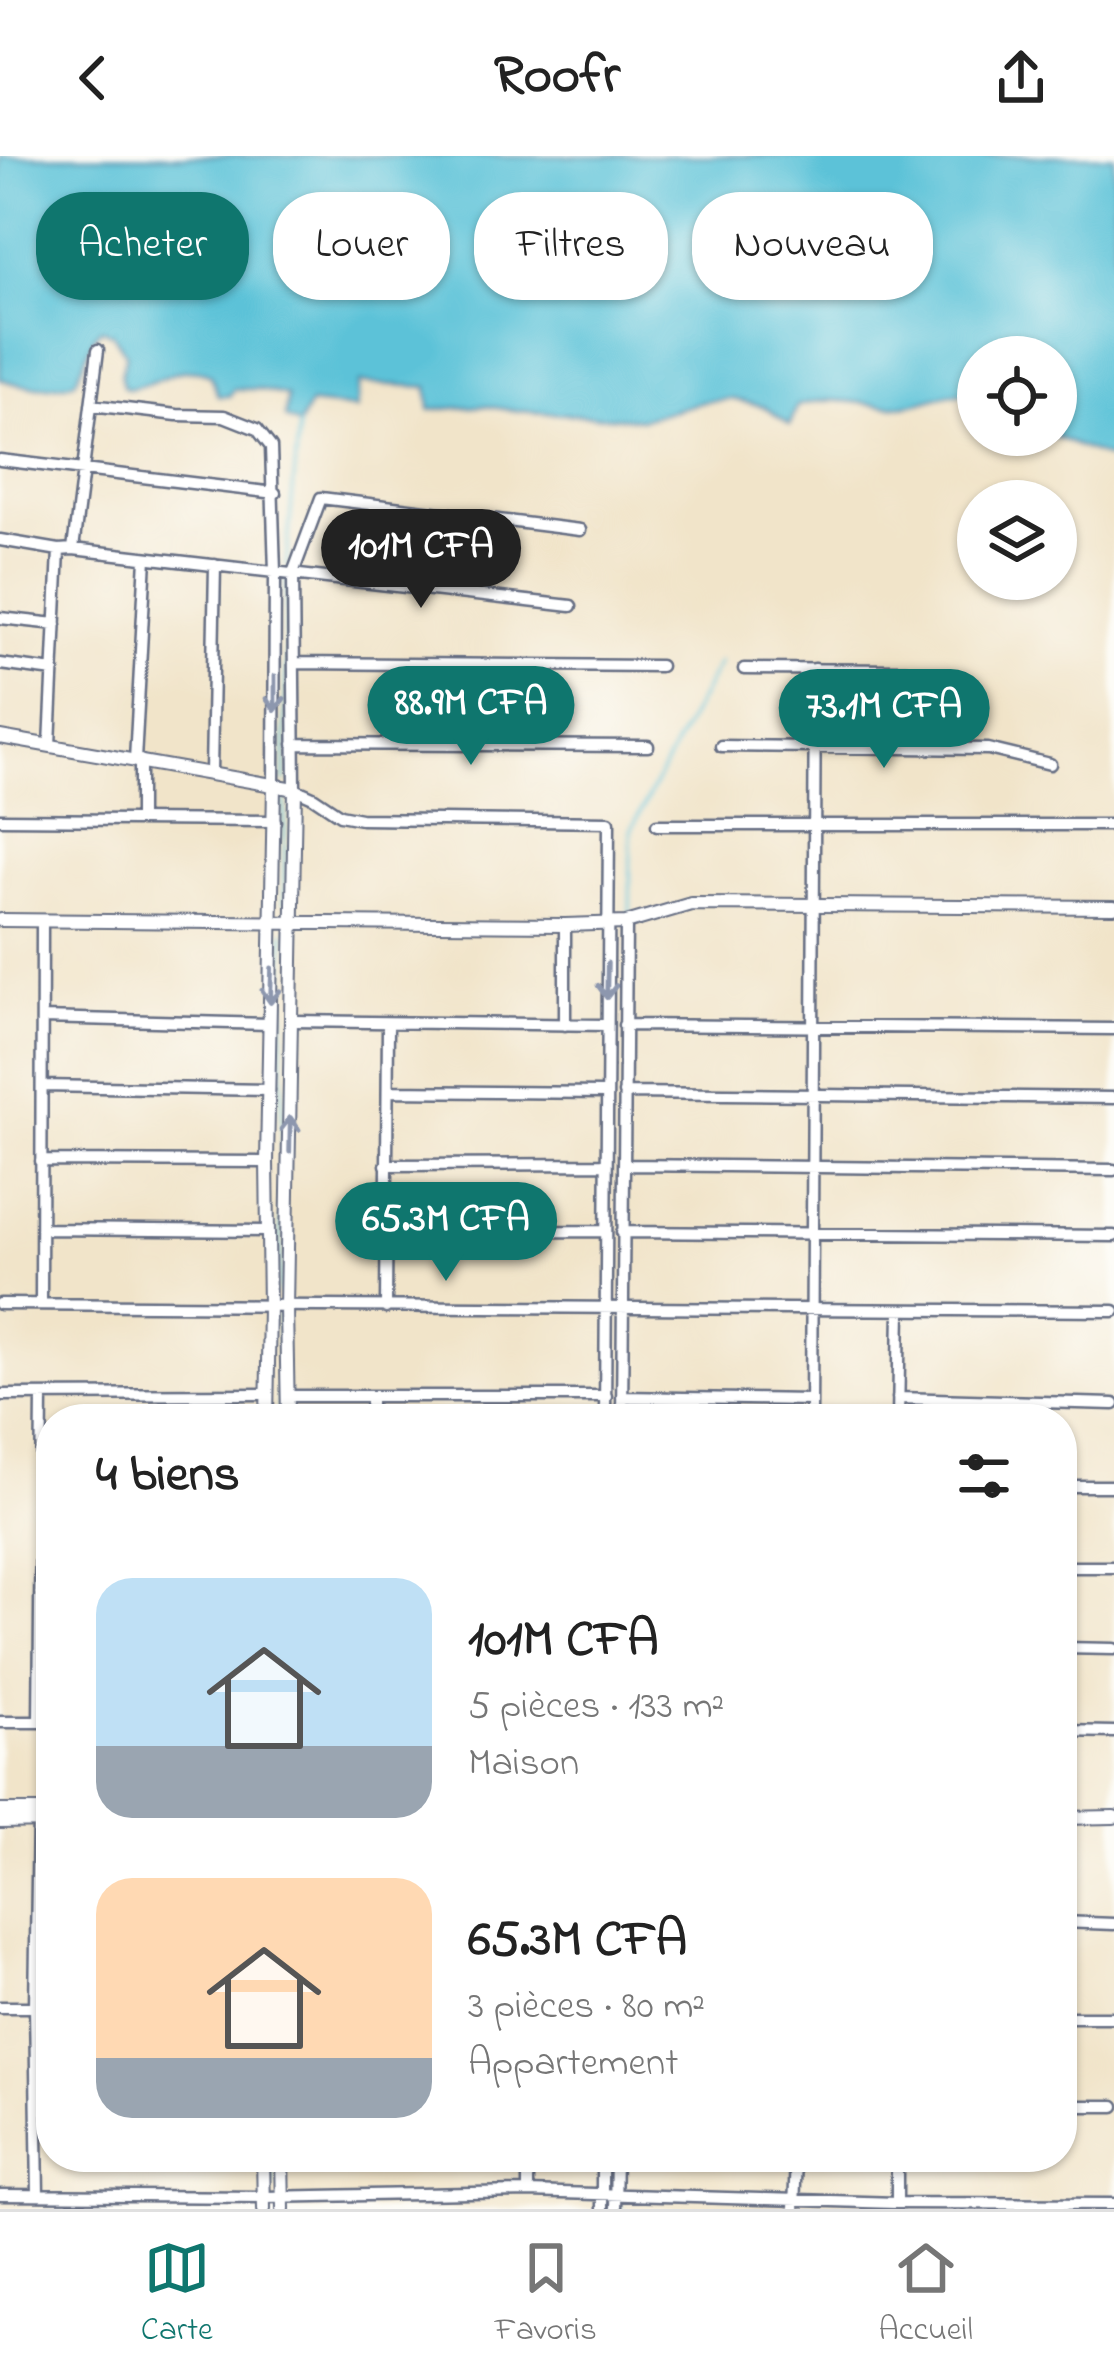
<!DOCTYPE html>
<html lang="fr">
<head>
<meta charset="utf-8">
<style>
	:root { --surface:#fff; --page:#f2f2f2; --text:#222; --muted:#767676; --line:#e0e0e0; --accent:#0f766e }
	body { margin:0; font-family:"Indie Flower",sans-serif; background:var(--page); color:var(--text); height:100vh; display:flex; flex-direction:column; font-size:45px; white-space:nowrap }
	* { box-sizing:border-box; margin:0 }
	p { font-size:39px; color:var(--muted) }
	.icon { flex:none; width:66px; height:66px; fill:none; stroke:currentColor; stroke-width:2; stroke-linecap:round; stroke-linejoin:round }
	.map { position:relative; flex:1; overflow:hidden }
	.side { position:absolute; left:36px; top:1248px; width:1041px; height:768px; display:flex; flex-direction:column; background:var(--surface); border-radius:48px; box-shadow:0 3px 9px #0004 }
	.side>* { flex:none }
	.banner { position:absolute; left:36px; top:36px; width:1044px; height:108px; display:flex; gap:24px }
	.buttons { position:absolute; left:957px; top:180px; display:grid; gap:24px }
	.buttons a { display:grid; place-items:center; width:120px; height:120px; border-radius:50%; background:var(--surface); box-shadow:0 3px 9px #0004; font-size:60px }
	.price { position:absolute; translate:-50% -102px; padding:0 27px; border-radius:42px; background:var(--accent); color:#fff; font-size:39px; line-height:78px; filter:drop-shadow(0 3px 6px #0008) }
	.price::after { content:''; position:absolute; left:50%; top:72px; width:36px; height:27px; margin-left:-18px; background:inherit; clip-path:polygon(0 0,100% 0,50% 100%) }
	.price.selected { background:#222; color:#fff }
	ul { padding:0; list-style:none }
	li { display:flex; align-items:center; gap:36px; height:300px; padding:0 60px }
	li span { display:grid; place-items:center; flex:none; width:336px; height:240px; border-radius:36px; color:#555 }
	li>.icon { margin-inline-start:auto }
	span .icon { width:144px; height:144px; fill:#fffc; stroke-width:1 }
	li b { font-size:51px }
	h2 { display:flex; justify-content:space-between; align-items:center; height:144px; padding:0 60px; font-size:51px }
	.tag { padding:0 42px; border-radius:48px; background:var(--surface); box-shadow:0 3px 9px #0004; font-size:42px; line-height:108px }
	.tag.selected { background:var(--accent); color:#fff }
	header { display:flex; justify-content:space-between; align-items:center; height:156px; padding:0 60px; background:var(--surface); font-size:54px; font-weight:800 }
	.tabs { display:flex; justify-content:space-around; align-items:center; height:168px; border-top:3px solid var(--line); background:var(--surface); font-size:33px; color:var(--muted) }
	.tabs a { display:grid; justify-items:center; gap:6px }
	.tabs .selected { color:var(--accent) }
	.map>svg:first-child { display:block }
	.water { fill:#5bc2d8; stroke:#3b789b; stroke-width:3 }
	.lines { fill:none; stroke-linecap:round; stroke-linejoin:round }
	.stream { stroke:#5bc2d8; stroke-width:3 }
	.minor-casing { stroke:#666e83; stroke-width:15 }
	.tertiary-casing { stroke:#666e83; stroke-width:16 }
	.minor { stroke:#fff; stroke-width:10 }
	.tertiary { stroke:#fff; stroke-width:12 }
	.oneway { stroke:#8d97ae }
</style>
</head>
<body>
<header><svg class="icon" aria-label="back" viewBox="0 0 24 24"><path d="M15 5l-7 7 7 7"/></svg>Roofr<svg class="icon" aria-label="share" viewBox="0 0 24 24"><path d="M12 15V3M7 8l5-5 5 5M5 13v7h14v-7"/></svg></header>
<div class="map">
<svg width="1114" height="2053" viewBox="0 0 1114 2053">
	<rect width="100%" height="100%" fill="#fdfcf7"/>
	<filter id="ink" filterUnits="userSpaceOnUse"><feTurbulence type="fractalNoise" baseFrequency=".00833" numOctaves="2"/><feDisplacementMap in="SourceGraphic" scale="24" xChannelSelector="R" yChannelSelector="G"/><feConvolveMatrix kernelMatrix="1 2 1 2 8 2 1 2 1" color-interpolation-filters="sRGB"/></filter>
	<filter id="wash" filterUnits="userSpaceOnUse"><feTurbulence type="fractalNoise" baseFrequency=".004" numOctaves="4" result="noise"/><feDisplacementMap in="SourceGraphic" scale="48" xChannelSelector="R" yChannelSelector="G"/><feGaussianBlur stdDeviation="2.7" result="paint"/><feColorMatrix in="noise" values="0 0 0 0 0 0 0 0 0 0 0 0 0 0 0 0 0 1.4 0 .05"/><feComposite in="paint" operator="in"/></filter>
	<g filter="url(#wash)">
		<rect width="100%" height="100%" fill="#f1e4c9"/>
		<path class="water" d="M 0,0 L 1114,0 L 1114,305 L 1050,279 L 1056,279 L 1056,201 L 978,201 L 978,242 C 950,232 939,243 913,248 C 874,256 842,235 797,250 L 790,269 L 763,250 L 731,243 L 703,246 L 642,263 L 517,255 L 485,250 L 430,254 L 428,231 L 359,227 L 356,253 L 310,248 L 299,269 L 285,262 L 287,240 L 258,233 L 234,233 L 229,240 L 218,240 L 211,219 C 177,205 162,228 128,233 L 123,230 L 121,220 L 126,198 L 113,178 L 101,173 C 90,182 84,210 75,225 C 49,233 25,232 0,223 Z"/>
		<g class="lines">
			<path class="stream" d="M 286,410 L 299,269
				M 285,625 L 286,419
				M 284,747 L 285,635
				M 630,758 L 631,674 L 719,506
				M 280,1138 L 284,776
				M 279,1263 L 279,1157
				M 273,2031 L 274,2001
				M 622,2035 L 622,2001
				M 621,2053 L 621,2049"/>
		</g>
	</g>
	<g filter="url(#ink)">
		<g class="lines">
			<g class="minor-casing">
				<path id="minor" d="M 91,249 L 177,259 L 224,260 L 257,273 L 271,291 L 275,416 L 274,630
					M 0,304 L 275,337
					M 580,374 L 321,342 L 293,417 L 295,633 L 313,641 L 340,659 L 361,663 L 609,666 L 605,1263
					M 0,384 L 59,394 L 73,393 L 571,450
					M 73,393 L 98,194
					M 0,462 L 56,468
					M 294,507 L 660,510
					M 0,508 L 54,515
					M 744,513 L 906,514
					M 294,588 L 648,590
					M 50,589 L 59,394
					M 721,590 L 988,593 L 1050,608
					M 135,604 L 146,402
					M 140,604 L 140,664
					M 211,616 L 215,409
					M 0,663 L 275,665
					M 657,669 L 1114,669
					M 565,769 L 565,869
					M 42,862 L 269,868
					M 293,865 L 606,869
					M 624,869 L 1114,873
					M 42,930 L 269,934
					M 388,935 L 605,937
					M 624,937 L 1114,942
					M 41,1005 L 267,1006
					M 386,1009 L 606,1008
					M 624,1009 L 1114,1014
					M 41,1073 L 267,1075
					M 387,1076 L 605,1075
					M 622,1076 L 1114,1080
					M 0,1148 L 1114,1155
					M 41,1148 L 42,765
					M 386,1152 L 388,868
					M 0,1239 L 267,1238
					M 288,1240 L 606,1240
					M 622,1241 L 811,1244
					M 898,1242 L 1114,1248
					M 371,1263 L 371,1240
					M 622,1263 L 626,767
					M 811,1263 L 815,513
					M 898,1263 L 900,1154
					M 1062,1330 L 1114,1330
					M 1062,1411 L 1114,1411
					M 1062,1492 L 1114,1493
					M 0,1566 L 51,1566
					M 39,1566 L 42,1239
					M 1062,1575 L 1114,1576
					M 1062,1766 L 1114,1768
					M 0,1851 L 51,1851
					M 1062,1861 L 1114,1861
					M 1062,1950 L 1114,1950
					M 528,2001 L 528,2036
					M 897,2001 L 897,2047
					M 0,2039 L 264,2041 L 528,2036 L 897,2047 L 1114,2048
					M 38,2039 L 35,1850 L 38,1659
					M 602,2053 L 602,2001
					M 615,2053 L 616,2001
					M 794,2053 L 796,2001"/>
			</g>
			<g class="tertiary-casing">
				<path id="tertiary" d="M 0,581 L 295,633 L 286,1151 L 288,1263
					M 0,764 L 565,769 L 626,767 L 691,748 L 1114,751
					M 267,1263 L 269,1151 L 267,1006 L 274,630
					M 0,1655 L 38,1655 L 51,1659
					M 1062,1662 L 1114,1661
					M 0,1666 L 51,1665
					M 263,2001 L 264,2053
					M 282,2001 L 283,2053"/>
			</g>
			<use href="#minor" class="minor"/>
			<use href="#tertiary" class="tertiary"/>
		</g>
		<defs><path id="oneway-shaft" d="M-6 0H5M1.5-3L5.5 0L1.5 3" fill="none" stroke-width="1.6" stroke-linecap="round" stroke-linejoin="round" transform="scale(3)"/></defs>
		<g class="oneway">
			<use href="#oneway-shaft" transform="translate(275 538) rotate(90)"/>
			<use href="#oneway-shaft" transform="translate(607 825) rotate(91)"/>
			<use href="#oneway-shaft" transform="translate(271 830) rotate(92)"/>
			<use href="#oneway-shaft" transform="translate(290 978) rotate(-89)"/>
		</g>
	</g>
</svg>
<div class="buttons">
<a><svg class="icon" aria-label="locate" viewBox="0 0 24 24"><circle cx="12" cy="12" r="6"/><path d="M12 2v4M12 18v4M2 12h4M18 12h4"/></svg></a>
<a><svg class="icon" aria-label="layers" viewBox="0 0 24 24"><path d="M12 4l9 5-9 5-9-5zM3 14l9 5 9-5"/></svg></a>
</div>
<b class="price selected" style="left:421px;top:455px">101M CFA</b>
<b class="price" style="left:471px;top:612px">88.9M CFA</b>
<b class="price" style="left:884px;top:615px">73.1M CFA</b>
<b class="price" style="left:446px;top:1128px">65.3M CFA</b>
<div class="banner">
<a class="tag selected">Acheter</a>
<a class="tag">Louer</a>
<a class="tag">Filtres</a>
<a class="tag">Nouveau</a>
</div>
<section class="side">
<h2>4 biens<svg class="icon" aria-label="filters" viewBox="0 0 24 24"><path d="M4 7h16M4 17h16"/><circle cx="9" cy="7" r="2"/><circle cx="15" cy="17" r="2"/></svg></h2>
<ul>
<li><span style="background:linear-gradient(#bfe0f5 70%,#9aa5b1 0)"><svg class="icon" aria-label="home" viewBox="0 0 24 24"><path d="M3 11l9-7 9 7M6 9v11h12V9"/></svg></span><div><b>101M CFA</b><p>5 pièces · 133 m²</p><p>Maison</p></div></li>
<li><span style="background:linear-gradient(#ffd9b3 75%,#9aa5b1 0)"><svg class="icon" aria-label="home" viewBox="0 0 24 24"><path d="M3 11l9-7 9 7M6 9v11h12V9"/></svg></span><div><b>65.3M CFA</b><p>3 pièces · 80 m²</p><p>Appartement</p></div></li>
</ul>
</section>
</div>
<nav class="tabs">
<a class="selected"><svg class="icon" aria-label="map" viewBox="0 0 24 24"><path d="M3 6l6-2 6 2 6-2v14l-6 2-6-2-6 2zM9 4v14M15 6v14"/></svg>Carte</a>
<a><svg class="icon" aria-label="saved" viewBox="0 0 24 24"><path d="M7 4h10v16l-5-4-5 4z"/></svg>Favoris</a>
<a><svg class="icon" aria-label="home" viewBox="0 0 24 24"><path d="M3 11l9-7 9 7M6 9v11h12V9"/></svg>Accueil</a>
</nav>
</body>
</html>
